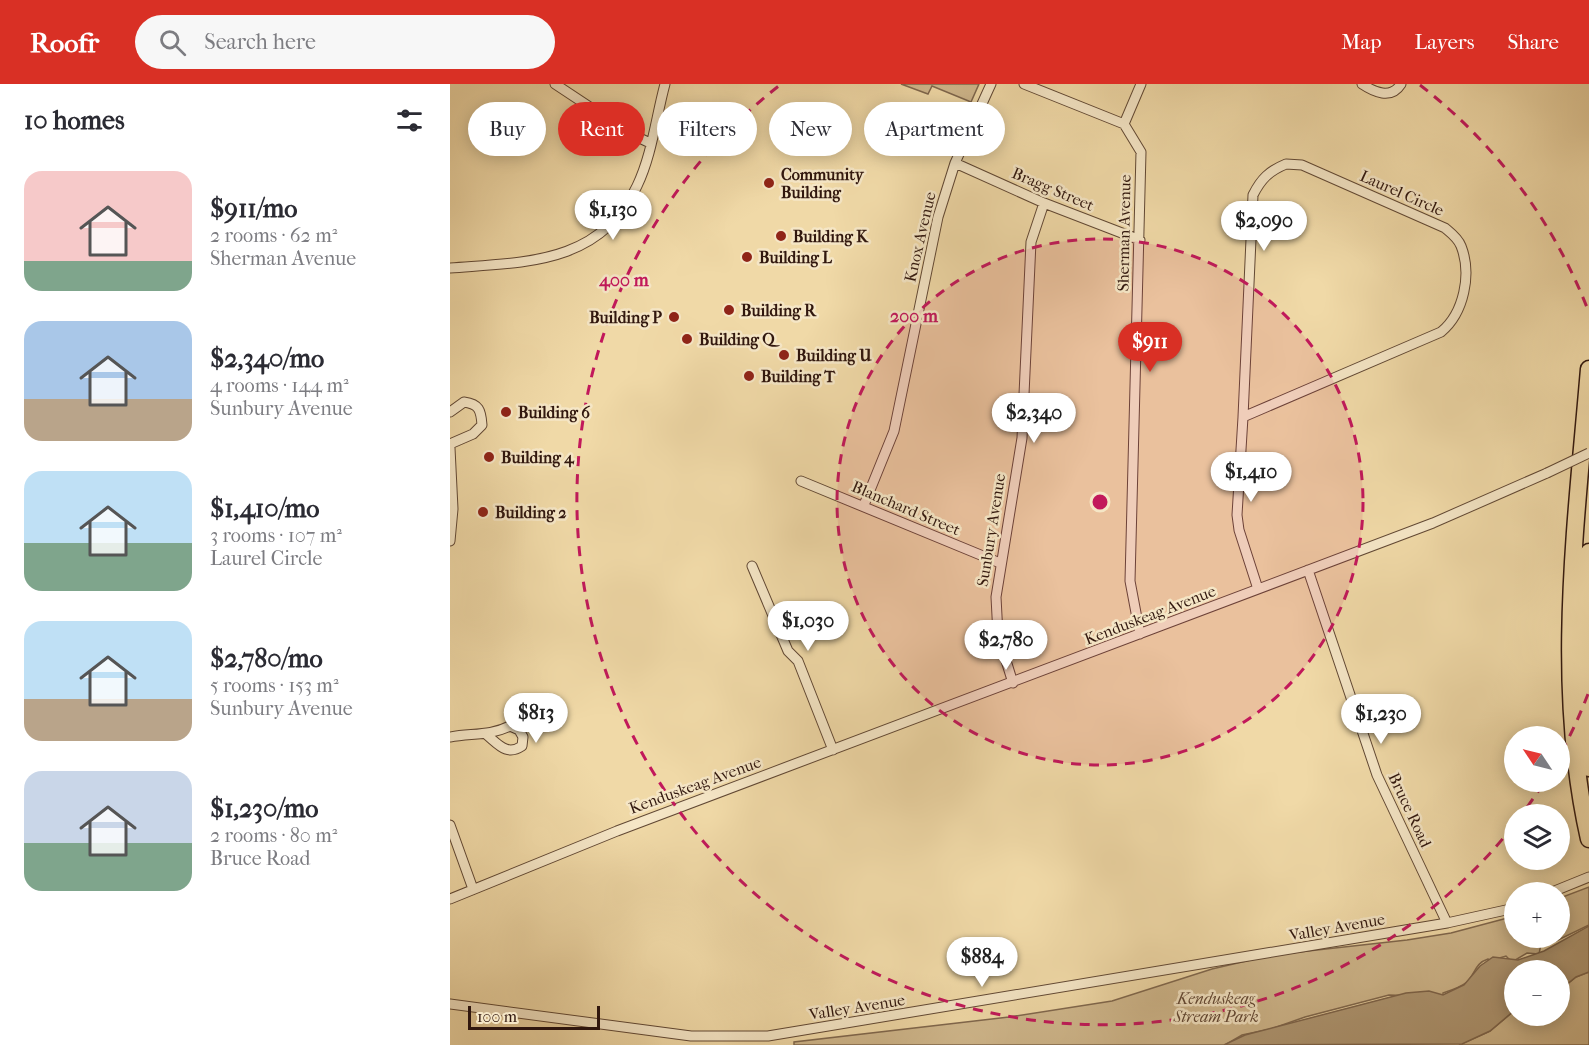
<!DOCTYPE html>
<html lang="en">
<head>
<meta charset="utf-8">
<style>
	:root { --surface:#fff; --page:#f7f7f7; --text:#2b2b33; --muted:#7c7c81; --accent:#d93025 }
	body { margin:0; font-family:"IM FELL French Canon",serif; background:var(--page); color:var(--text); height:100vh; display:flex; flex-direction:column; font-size:22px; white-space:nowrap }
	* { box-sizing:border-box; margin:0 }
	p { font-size:20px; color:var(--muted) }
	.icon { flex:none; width:33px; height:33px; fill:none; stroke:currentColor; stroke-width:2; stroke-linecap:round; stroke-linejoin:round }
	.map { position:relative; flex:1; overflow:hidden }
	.sheet { display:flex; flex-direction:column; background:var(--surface); width:450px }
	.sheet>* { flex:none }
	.top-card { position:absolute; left:18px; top:18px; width:570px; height:54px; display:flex; gap:12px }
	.needle { width:39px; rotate:305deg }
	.fabs { position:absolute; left:1054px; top:642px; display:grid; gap:12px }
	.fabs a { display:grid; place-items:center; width:66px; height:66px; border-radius:50%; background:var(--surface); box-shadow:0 3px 15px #0003; font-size:30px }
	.scale { position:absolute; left:18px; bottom:15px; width:132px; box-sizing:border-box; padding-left:6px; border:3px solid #31170e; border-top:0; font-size:16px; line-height:21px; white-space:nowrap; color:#31170e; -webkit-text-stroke:4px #f5e6c6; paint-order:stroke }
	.price { position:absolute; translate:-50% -51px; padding:0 14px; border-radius:21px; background:#fff; color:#222; font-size:20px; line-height:39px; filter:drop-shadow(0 2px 3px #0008) }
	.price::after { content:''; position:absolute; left:50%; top:36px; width:18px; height:14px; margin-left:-9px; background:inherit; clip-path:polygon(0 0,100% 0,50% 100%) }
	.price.selected { background:var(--accent); color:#fff }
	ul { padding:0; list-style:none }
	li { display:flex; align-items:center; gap:18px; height:150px; padding:0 24px }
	li span { display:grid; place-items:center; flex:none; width:168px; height:120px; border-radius:18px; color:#555 }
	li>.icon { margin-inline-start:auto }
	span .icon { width:72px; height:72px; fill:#fffc; stroke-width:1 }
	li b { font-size:26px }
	h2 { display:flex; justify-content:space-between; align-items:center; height:72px; padding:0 24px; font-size:26px }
	.chip { padding:0 21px; border-radius:27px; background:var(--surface); box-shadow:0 3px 15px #0003; font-size:21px; line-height:54px }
	.chip.selected { background:var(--accent); color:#fff }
	header { display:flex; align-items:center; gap:36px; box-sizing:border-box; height:84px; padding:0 30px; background:var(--accent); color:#fff }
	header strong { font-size:28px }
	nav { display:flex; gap:33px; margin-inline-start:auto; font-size:21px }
	.search { width:420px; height:54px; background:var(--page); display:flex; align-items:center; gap:15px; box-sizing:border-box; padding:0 21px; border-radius:33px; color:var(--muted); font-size:22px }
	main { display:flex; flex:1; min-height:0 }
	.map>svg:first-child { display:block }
	.green { fill:#d0b88d; stroke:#80684e; stroke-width:1.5 }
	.water { fill:#af9773; stroke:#7d644b; stroke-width:1.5 }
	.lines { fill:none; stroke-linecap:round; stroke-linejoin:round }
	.minor-casing { stroke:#614834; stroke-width:11 }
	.motorway-casing { stroke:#31170e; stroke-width:19 }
	.minor { stroke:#f5e6c6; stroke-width:9 }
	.motorway { stroke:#f0d9a7; stroke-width:16 }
	.minor-bridge-casing { stroke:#614834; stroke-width:11; stroke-linecap:butt }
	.minor-bridge { stroke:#f5e6c6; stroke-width:9 }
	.ring { fill:none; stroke:#c2185b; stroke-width:3; stroke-dasharray:10 8 }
	.poi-dot { fill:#8f2418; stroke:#f5e6c6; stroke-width:2 }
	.labels { text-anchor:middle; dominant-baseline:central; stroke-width:5; stroke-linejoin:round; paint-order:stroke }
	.poi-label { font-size:16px; font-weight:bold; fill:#31170e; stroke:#f5e6c6; text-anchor:start }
	.street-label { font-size:16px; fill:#31170e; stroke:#f5e6c6 }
	.park-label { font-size:16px; font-style:italic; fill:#614734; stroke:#f5e6c6 }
	.centre { fill:#c2185b; stroke:#f5e6c6; stroke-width:3 }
	.ring-label { font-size:18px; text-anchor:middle; font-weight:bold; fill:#c2185b; stroke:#f5e6c6; stroke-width:5; stroke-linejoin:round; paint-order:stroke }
</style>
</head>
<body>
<header>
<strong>Roofr</strong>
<div class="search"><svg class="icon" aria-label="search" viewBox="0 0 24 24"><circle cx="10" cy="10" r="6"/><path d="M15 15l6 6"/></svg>Search here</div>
<nav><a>Map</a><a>Layers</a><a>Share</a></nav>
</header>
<main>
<section class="sheet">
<h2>10 homes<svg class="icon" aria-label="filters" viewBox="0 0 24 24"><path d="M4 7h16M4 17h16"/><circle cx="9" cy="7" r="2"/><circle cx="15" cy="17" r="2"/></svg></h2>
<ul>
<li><span style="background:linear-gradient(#f6c9c9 75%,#7fa58c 0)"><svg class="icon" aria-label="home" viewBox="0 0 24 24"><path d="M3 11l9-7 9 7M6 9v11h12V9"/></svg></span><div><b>$911/mo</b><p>2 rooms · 62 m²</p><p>Sherman Avenue</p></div></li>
<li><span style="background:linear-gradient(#a9c7e8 65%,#b9a48a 0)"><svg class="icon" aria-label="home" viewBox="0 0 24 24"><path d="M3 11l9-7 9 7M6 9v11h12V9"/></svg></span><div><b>$2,340/mo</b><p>4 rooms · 144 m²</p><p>Sunbury Avenue</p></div></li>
<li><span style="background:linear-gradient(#bfe0f5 60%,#7fa58c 0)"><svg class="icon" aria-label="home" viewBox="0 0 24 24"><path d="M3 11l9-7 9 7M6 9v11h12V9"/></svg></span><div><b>$1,410/mo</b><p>3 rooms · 107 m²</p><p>Laurel Circle</p></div></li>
<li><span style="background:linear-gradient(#bfe0f5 65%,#b9a48a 0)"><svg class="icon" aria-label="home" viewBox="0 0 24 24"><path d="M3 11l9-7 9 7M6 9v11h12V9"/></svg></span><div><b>$2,780/mo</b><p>5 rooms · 153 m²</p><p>Sunbury Avenue</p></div></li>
<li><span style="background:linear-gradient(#c9d6e8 60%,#7fa58c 0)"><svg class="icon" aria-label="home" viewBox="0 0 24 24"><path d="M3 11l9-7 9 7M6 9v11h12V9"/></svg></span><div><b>$1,230/mo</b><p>2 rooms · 80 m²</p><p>Bruce Road</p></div></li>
</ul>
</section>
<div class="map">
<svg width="1139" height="961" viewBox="0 0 1139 961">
	<rect width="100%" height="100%" fill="#f0d9a7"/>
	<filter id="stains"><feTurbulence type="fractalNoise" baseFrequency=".00333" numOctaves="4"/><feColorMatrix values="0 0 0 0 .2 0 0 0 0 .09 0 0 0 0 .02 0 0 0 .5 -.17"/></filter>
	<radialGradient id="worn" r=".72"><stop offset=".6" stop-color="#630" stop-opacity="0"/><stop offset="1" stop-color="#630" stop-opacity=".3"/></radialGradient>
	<path class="green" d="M 451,0 L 529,0 L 521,18 L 482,2 L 478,10 Z
		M 1139,803 L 1139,841 L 1106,857 L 1091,860 L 1089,870 L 1077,869 L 1062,878 L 1056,872 L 1039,877 L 1038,875 C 1025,879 1025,890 1017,898 C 1011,903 999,907 993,909 L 993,913 L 939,911 L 855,933 L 821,945 L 792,951 L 775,961 L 344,961 L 344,958 L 559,933 L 662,917 L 762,885 L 822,871 L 957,856 L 1001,849 L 1065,832 L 1065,854 L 1110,854 L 1110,814 Z
		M 1139,888 L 1139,961 L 1009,961 L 1040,947 L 1065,926 L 1065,932 L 1106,935 L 1107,932 L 1110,932 L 1110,906 L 1126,893 Z"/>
	<path class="water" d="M 1139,842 L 1139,888 L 1126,893 L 1110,906 L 1110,886 L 1065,886 L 1065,926 L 1040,947 L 1012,960 L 774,961 L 795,951 L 956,909 L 979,907 L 993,911 L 1014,901 L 1030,882 L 1043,873 L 1068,876 L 1094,867 Z"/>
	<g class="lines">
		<g class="minor-casing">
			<path id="minor" d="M 105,0 L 179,49 L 200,59
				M 574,0 L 674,40 L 691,68 L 680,497 L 690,550
				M 912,0 C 924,8 941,16 951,0
				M 674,40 L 691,0
				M 505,79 L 594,119 L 690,156
				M 836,80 L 852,81 L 995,144 C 1001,149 1008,154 1011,162 C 1022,190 1014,229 991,248 L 793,333 L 803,111 C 811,95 819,87 836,80 Z
				M 0,184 C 74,178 150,181 187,102 C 202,71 206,33 215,0
				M 0,328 L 14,318 C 29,320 31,326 32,341 L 23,350 L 0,360
				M 793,333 L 787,431 L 789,446 L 808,505
				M 0,364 L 3,425 L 0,457
				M 351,397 L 550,479
				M 414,421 L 444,347 L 488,133 L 505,79 L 541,0
				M 302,482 L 338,567 L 348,577 L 383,666
				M 858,486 L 927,691 L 997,839
				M 563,599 L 548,551 L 546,513 L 572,354 L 581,158 L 594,119
				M 0,653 C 21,649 40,652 60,642 L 69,646 L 73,653 L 72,662 C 57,672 49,661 37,651
				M 0,741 L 23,805
				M 1102,808 L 1139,793
				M 0,815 L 167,747 L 983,439 L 1097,389
				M 0,920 L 241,952 L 318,952 L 997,839 L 1065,824"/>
		</g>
		<g class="motorway-casing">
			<path id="motorway" d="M 1139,285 C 1126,441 1104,600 1139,755
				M 1139,468 L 1132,581 L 1139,684"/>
		</g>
		<use href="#minor" class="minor"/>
		<use href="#motorway" class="motorway"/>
		<g class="minor-bridge-casing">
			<path id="minor-bridge" d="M 1097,389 L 1139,369"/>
		</g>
		<use href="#minor-bridge" class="minor-bridge"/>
	</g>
	<circle cx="650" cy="418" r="263" fill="#c2185b" fill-opacity=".12"/>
	<g class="ring">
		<circle cx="650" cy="418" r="263"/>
		<path d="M1138 610A525 525 0 0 1 1111 669M1093 700A525 525 0 0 1 1072 730M1064 741A525 525 0 1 1 330 1M970 1A525 525 0 0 1 1138 226"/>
	</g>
	<g class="poi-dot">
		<circle cx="319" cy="99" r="6"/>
		<circle cx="331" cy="152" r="6"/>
		<circle cx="297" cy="173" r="6"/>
		<circle cx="279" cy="226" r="6"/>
		<circle cx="224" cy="233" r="6"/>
		<circle cx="237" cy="255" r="6"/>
		<circle cx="334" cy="271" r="6"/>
		<circle cx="299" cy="292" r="6"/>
		<circle cx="56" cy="328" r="6"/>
		<circle cx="39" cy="373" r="6"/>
		<circle cx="33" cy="428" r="6"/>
	</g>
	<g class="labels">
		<g class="poi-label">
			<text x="331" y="90">Community<tspan x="331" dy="18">Building</tspan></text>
			<text x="343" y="152">Building K</text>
			<text x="309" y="173">Building L</text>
			<text x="291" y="226">Building R</text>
			<text x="212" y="233" text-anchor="end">Building P</text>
			<text x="249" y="255">Building Q</text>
			<text x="346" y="271">Building U</text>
			<text x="311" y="292">Building T</text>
			<text x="68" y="328">Building 6</text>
			<text x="51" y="373">Building 4</text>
			<text x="45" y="428">Building 2</text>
		</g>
		<g class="street-label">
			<text transform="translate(603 105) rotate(23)">Bragg Street</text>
			<text transform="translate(952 109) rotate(24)">Laurel Circle</text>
			<text transform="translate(674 149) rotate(-89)">Sherman Avenue</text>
			<text transform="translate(470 153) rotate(-77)">Knox Avenue</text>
			<text transform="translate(456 424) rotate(23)">Blanchard Street</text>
			<text transform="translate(541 446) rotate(-81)">Sunbury Avenue</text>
			<text transform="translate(700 531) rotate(-21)">Kenduskeag Avenue</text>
			<text transform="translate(245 701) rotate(-20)">Kenduskeag Avenue</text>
			<text transform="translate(960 726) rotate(65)">Bruce Road</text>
			<text transform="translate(887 843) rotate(-10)">Valley Avenue</text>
			<text transform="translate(407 923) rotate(-9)">Valley Avenue</text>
		</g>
		<g class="park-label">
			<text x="766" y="914">Kenduskeag<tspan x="766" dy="18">Stream Park</tspan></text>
		</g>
	</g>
	<circle cx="650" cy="418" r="9" class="centre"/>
	<g class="ring-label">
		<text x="174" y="202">400 m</text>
		<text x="464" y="238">200 m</text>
	</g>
	<rect width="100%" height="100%" filter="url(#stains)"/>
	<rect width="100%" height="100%" fill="url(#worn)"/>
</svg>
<div class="fabs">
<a><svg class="needle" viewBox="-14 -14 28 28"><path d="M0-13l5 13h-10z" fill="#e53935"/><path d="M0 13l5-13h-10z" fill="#7c7c81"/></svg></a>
<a><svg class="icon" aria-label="layers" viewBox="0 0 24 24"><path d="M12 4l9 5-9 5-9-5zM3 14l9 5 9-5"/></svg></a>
<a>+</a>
<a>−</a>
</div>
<div class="scale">100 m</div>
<b class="price" style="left:163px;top:157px">$1,130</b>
<b class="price" style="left:814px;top:168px">$2,090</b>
<b class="price selected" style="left:700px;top:289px">$911</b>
<b class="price" style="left:584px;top:360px">$2,340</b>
<b class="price" style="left:801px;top:419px">$1,410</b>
<b class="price" style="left:358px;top:568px">$1,030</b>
<b class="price" style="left:556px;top:587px">$2,780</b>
<b class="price" style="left:86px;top:660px">$813</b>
<b class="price" style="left:931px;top:661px">$1,230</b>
<b class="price" style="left:532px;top:904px">$884</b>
<div class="top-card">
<a class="chip">Buy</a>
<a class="chip selected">Rent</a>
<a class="chip">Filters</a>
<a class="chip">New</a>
<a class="chip">Apartment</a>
</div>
</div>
</main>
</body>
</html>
